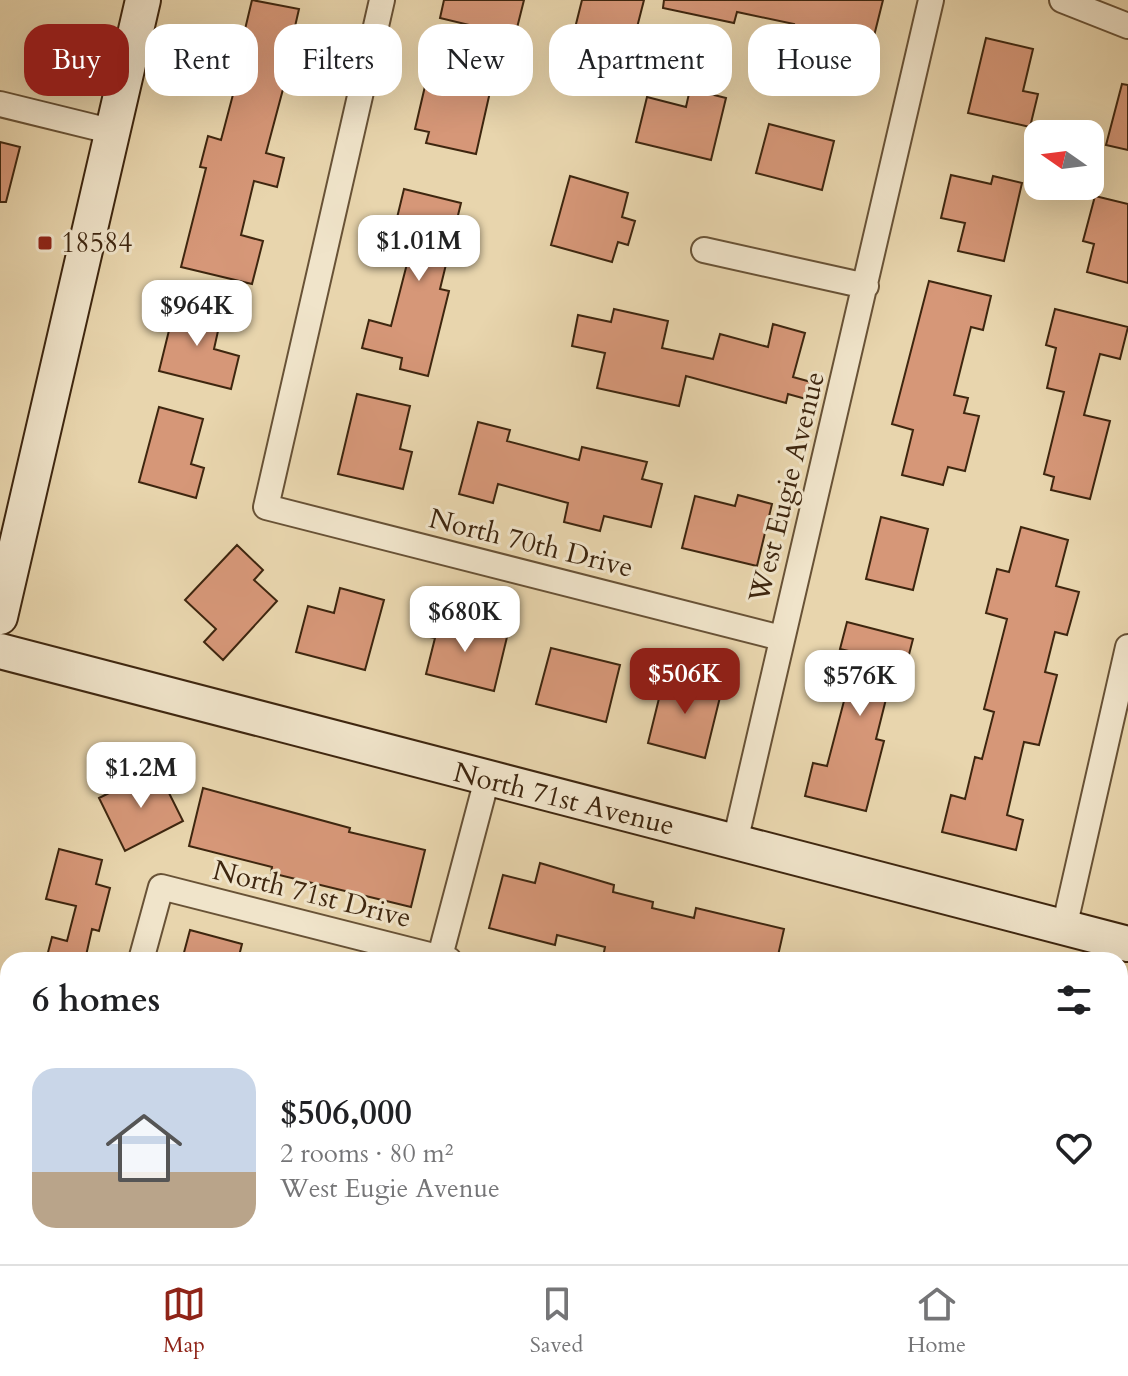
<!DOCTYPE html>
<html lang="en">
<head>
<meta charset="utf-8">
<style>
	:root { --surface:#fff; --page:#f6f6f6; --text:#202124; --muted:#757577; --line:#e0e0e0; --accent:#8f2418 }
	body { margin:0; font-family:Cardo,serif; background:var(--page); color:var(--text); height:100vh; display:flex; flex-direction:column; font-size:30px; white-space:nowrap }
	* { box-sizing:border-box; margin:0 }
	p { font-size:26px; color:var(--muted) }
	.icon { flex:none; width:44px; height:44px; fill:none; stroke:currentColor; stroke-width:2; stroke-linecap:round; stroke-linejoin:round }
	.map { position:relative; flex:1; overflow:hidden }
	.sheet { position:absolute; left:0px; top:952px; width:1128px; height:312px; display:flex; flex-direction:column; background:var(--surface); border-radius:24px 24px 0 0; box-shadow:0 8px 32px #0002 }
	.sheet>* { flex:none }
	.guide { position:absolute; left:24px; top:24px; width:1080px; height:72px; display:flex; gap:16px }
	.needle { width:52px; rotate:284deg }
	.controls { position:absolute; left:1024px; top:120px; display:grid; gap:16px }
	.controls a { display:grid; place-items:center; width:80px; height:80px; border-radius:16px; background:var(--surface); box-shadow:0 8px 32px #0002; font-size:40px }
	.price { position:absolute; translate:-50% -68px; padding:0 18px; border-radius:16px; background:#fff; color:#222; font-size:26px; line-height:52px; filter:drop-shadow(0 2px 4px #0008) }
	.price::after { content:''; position:absolute; left:50%; top:48px; width:24px; height:18px; margin-left:-12px; background:inherit; clip-path:polygon(0 0,100% 0,50% 100%) }
	.price.selected { background:var(--accent); color:#fff }
	ul { padding:0; list-style:none }
	li { display:flex; align-items:center; gap:24px; height:200px; padding:0 32px }
	li+li { border-top:2px solid var(--line) }
	li span { display:grid; place-items:center; flex:none; width:224px; height:160px; border-radius:24px; color:#555 }
	li>.icon { margin-inline-start:auto }
	span .icon { width:96px; height:96px; fill:#fffc; stroke-width:1 }
	li b { font-size:34px }
	h2 { display:flex; justify-content:space-between; align-items:center; height:96px; padding:0 32px; font-size:34px }
	.chip { padding:0 28px; border-radius:24px; background:var(--surface); box-shadow:0 8px 32px #0002; font-size:28px; line-height:72px }
	.chip.selected { background:var(--accent); color:#fff }
	.tabs { display:flex; justify-content:space-around; align-items:center; height:112px; border-top:2px solid var(--line); background:var(--surface); font-size:22px; color:var(--muted) }
	.tabs a { display:grid; justify-items:center; gap:4px }
	.tabs .selected { color:var(--accent) }
	.map>svg:first-child { display:block }
	.building { fill:#d69778; stroke:#3e260f; stroke-width:2 }
	.lines { fill:none; stroke-linecap:round; stroke-linejoin:round }
	.street-casing { stroke:#685236; stroke-width:28 }
	.secondary-casing { stroke:#3e260f; stroke-width:38 }
	.street { stroke:#f0e4ca; stroke-width:24 }
	.secondary { stroke:#f0e4ca; stroke-width:34 }
	.poi-dot { fill:#8f2418; stroke:#f0e4ca; stroke-width:3 }
	.labels { text-anchor:middle; dominant-baseline:central; stroke-width:6; stroke-linejoin:round; paint-order:stroke }
	.poi-label { font-size:28px; fill:#3e260f; stroke:#f0e4ca; text-anchor:start }
	.street-label { font-size:28px; fill:#3e260f; stroke:#f0e4ca }
</style>
</head>
<body>
<div class="map">
<svg width="1128" height="1264" viewBox="0 0 1128 1264">
	<rect width="100%" height="100%" fill="#e8d5ad"/>
	<filter id="stains"><feTurbulence type="fractalNoise" baseFrequency=".0025" numOctaves="4"/><feColorMatrix values="0 0 0 0 .2 0 0 0 0 .09 0 0 0 0 .02 0 0 0 .5 -.17"/></filter>
	<radialGradient id="worn" r=".72"><stop offset=".6" stop-color="#630" stop-opacity="0"/><stop offset="1" stop-color="#630" stop-opacity=".3"/></radialGradient>
	<path class="building" d="M 252,0 L 299,9 L 291,44 L 306,47 L 298,81 L 286,78 L 266,153 L 284,158 L 277,187 L 254,181 L 241,235 L 263,241 L 252,284 L 181,267 L 206,168 L 200,167 L 208,136 L 221,140 L 240,68 L 236,67 Z
		M 444,0 L 524,0 L 515,36 L 440,18 Z
		M 582,0 L 644,0 L 633,43 L 575,28 Z
		M 664,0 L 883,0 L 869,56 L 791,37 L 794,24 L 737,12 L 734,23 L 663,8 Z
		M 986,38 L 1033,49 L 1023,91 L 1038,94 L 1030,127 L 968,113 Z
		M 429,69 L 492,83 L 476,154 L 426,143 L 429,132 L 415,129 Z
		M 1122,84 L 1128,85 L 1128,150 L 1106,145 Z
		M 690,89 L 726,98 L 711,160 L 636,142 L 647,97 L 686,107 Z
		M 769,124 L 834,141 L 822,190 L 756,173 Z
		M 0,142 L 20,147 L 6,202 L 0,202 Z
		M 951,175 L 991,184 L 993,176 L 1022,183 L 1004,261 L 958,251 L 965,223 L 941,218 Z
		M 570,176 L 628,193 L 622,217 L 635,221 L 628,245 L 618,242 L 612,262 L 551,245 Z
		M 404,189 L 461,203 L 440,289 L 449,291 L 428,376 L 400,369 L 402,358 L 362,348 L 369,320 L 391,326 L 409,256 L 400,254 L 407,224 L 396,222 Z
		M 1095,196 L 1128,204 L 1128,283 L 1087,272 L 1094,244 L 1083,241 Z
		M 929,281 L 991,296 L 983,330 L 971,327 L 954,395 L 968,398 L 964,413 L 979,416 L 965,471 L 948,467 L 943,485 L 902,475 L 913,430 L 892,424 Z
		M 176,302 L 222,313 L 214,349 L 239,356 L 231,389 L 159,371 Z
		M 614,309 L 668,321 L 662,348 L 713,359 L 720,334 L 768,347 L 773,324 L 805,333 L 793,377 L 811,382 L 806,399 L 788,394 L 786,403 L 686,376 L 679,406 L 597,388 L 605,353 L 572,346 L 578,315 L 611,322 Z
		M 1055,309 L 1128,327 L 1120,359 L 1100,354 L 1084,415 L 1110,421 L 1090,499 L 1051,490 L 1054,477 L 1044,474 L 1064,392 L 1047,388 L 1056,348 L 1046,345 Z
		M 357,394 L 410,406 L 400,449 L 412,452 L 403,489 L 338,474 Z
		M 159,407 L 203,419 L 191,464 L 204,468 L 196,498 L 139,482 Z
		M 478,422 L 510,430 L 507,441 L 579,460 L 582,447 L 647,462 L 642,479 L 662,484 L 651,527 L 604,516 L 600,531 L 564,522 L 568,503 L 498,484 L 493,503 L 459,494 Z
		M 738,495 L 772,504 L 757,566 L 682,548 L 695,496 L 735,506 Z
		M 881,517 L 928,529 L 913,590 L 866,579 Z
		M 1021,527 L 1068,540 L 1056,586 L 1079,592 L 1067,635 L 1055,632 L 1045,672 L 1057,675 L 1039,745 L 1024,742 L 1007,815 L 1023,820 L 1016,850 L 942,832 L 951,795 L 965,799 L 975,757 L 982,759 L 994,712 L 984,709 L 1007,619 L 986,613 L 997,569 L 1009,572 Z
		M 237,545 L 263,570 L 254,580 L 277,601 L 223,660 L 204,642 L 216,629 L 185,600 Z
		M 340,588 L 384,600 L 365,670 L 296,652 L 308,606 L 334,613 Z
		M 429,618 L 507,637 L 494,691 L 426,674 L 435,638 L 424,636 Z
		M 847,622 L 913,639 L 905,670 L 894,667 L 876,739 L 884,741 L 866,811 L 805,796 L 813,763 L 827,766 L 844,701 L 841,700 L 853,652 L 840,649 Z
		M 551,648 L 620,665 L 606,722 L 536,704 Z
		M 665,674 L 722,689 L 705,758 L 648,743 Z
		M 157,769 L 183,821 L 125,851 L 99,798 Z
		M 203,788 L 350,828 L 349,832 L 425,850 L 411,907 L 271,873 L 272,867 L 189,846 Z
		M 59,849 L 102,860 L 96,884 L 110,888 L 99,931 L 92,929 L 85,960 L 46,960 L 52,937 L 67,941 L 76,906 L 46,899 Z
		M 540,863 L 614,885 L 613,892 L 653,902 L 652,908 L 694,918 L 696,908 L 784,929 L 777,960 L 614,960 L 603,957 L 605,947 L 557,935 L 555,945 L 489,928 L 503,875 L 535,883 Z
		M 190,930 L 242,944 L 238,960 L 182,960 Z"/>
	<g class="lines">
		<g class="street-casing">
			<path id="street" d="M 382,0 L 266,507 L 781,638
				M 1062,0 L 1128,26
				M 0,104 L 114,132
				M 704,250 L 866,286
				M 735,842 C 799,561 867,281 931,0
				M 1064,928 L 1128,647
				M 141,960 L 161,887 L 449,960
				M 439,960 L 487,779
				M 72,1264 L 73,1256
				M 362,1264 L 364,1256
				M 659,1264 L 661,1256
				M 951,1264 L 954,1256"/>
		</g>
		<g class="secondary-casing">
			<path id="secondary" d="M 0,617 L 143,0
				M 0,651 L 1128,944"/>
		</g>
		<use href="#street" class="street"/>
		<use href="#secondary" class="secondary"/>
	</g>
	<rect class="poi-dot" x="37" y="235" width="16" height="16" rx="4"/>
	<g class="labels">
		<g class="poi-label">
			<text x="61" y="243">18584</text>
		</g>
		<g class="street-label">
			<text transform="translate(787 487) rotate(-76)">West Eugie Avenue</text>
			<text transform="translate(531 543) rotate(14)">North 70th Drive</text>
			<text transform="translate(564 799) rotate(14)">North 71st Avenue</text>
			<text transform="translate(312 894) rotate(14)">North 71st Drive</text>
		</g>
	</g>
	<rect width="100%" height="100%" filter="url(#stains)"/>
	<rect width="100%" height="100%" fill="url(#worn)"/>
</svg>
<div class="controls">
<a><svg class="needle" viewBox="-14 -14 28 28"><path d="M0-13l5 13h-10z" fill="#e53935"/><path d="M0 13l5-13h-10z" fill="#757577"/></svg></a>
</div>
<b class="price" style="left:419px;top:283px">$1.01M</b>
<b class="price" style="left:197px;top:348px">$964K</b>
<b class="price" style="left:465px;top:654px">$680K</b>
<b class="price selected" style="left:685px;top:716px">$506K</b>
<b class="price" style="left:860px;top:718px">$576K</b>
<b class="price" style="left:141px;top:810px">$1.2M</b>
<div class="guide">
<a class="chip selected">Buy</a>
<a class="chip">Rent</a>
<a class="chip">Filters</a>
<a class="chip">New</a>
<a class="chip">Apartment</a>
<a class="chip">House</a>
</div>
<section class="sheet">
<h2>6 homes<svg class="icon" aria-label="filters" viewBox="0 0 24 24"><path d="M4 7h16M4 17h16"/><circle cx="9" cy="7" r="2"/><circle cx="15" cy="17" r="2"/></svg></h2>
<ul>
<li><span style="background:linear-gradient(#c9d6e8 65%,#b9a48a 0)"><svg class="icon" aria-label="home" viewBox="0 0 24 24"><path d="M3 11l9-7 9 7M6 9v11h12V9"/></svg></span><div><b>$506,000</b><p>2 rooms · 80 m²</p><p>West Eugie Avenue</p></div><svg class="icon" aria-label="heart" viewBox="0 0 24 24"><path d="M12 20l-8-8c-3-5 5-10 8-4 3-6 11-1 8 4z"/></svg></li>
</ul>
</section>
</div>
<nav class="tabs">
<a class="selected"><svg class="icon" aria-label="map" viewBox="0 0 24 24"><path d="M3 6l6-2 6 2 6-2v14l-6 2-6-2-6 2zM9 4v14M15 6v14"/></svg>Map</a>
<a><svg class="icon" aria-label="saved" viewBox="0 0 24 24"><path d="M7 4h10v16l-5-4-5 4z"/></svg>Saved</a>
<a><svg class="icon" aria-label="home" viewBox="0 0 24 24"><path d="M3 11l9-7 9 7M6 9v11h12V9"/></svg>Home</a>
</nav>
</body>
</html>
